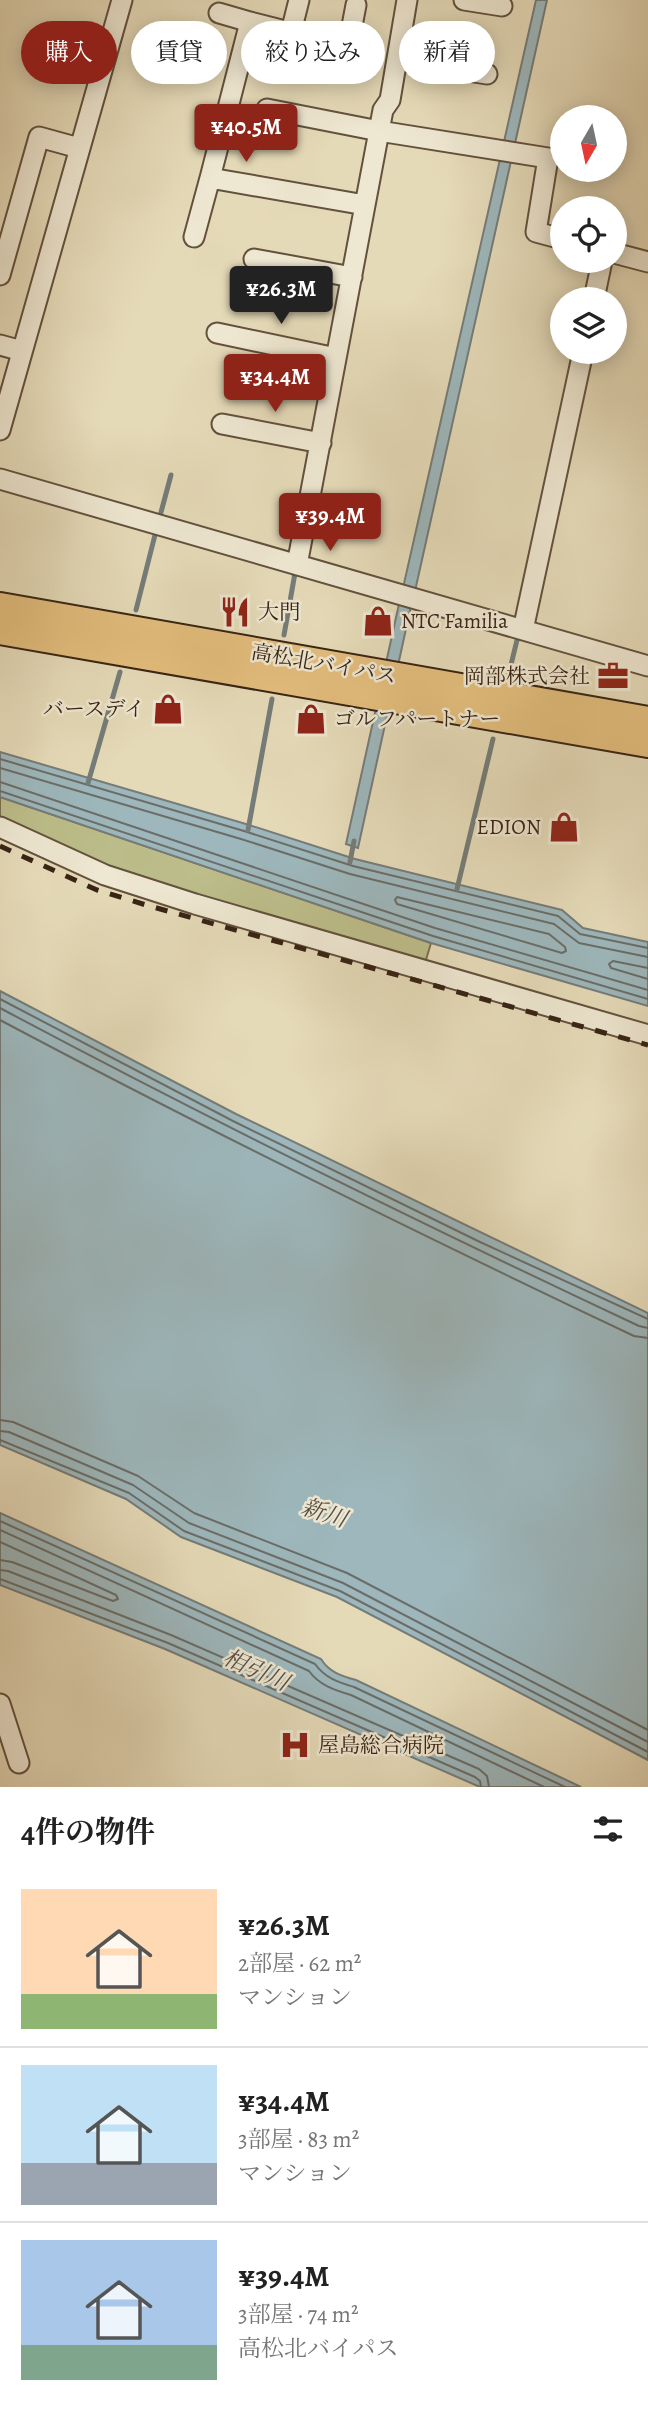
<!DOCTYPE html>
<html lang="ja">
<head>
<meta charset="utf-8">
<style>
	:root { --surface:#fff; --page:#f6f6f6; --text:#222; --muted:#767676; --line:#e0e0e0; --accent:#8f2418 }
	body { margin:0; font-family:Alegreya,"Noto Serif JP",serif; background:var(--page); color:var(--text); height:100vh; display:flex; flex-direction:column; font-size:26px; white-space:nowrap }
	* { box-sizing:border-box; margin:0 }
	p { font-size:23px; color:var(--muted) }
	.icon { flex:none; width:38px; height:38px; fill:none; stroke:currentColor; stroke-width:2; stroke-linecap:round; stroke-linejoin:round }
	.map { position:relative; height:1787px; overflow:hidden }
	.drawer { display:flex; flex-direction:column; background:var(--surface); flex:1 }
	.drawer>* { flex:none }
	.top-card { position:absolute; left:21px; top:21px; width:607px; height:63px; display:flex; gap:14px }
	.needle { width:46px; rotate:189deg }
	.buttons { position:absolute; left:550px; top:105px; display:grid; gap:14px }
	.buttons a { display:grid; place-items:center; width:77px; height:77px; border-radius:50%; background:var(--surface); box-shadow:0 4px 18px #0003; font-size:35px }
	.price { position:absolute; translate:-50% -60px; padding:0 16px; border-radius:7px; background:var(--accent); color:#fff; font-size:23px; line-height:46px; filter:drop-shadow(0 2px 4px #0008) }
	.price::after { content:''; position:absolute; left:50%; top:42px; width:21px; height:16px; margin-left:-10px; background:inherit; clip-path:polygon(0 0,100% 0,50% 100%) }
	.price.selected { background:#222; color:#fff }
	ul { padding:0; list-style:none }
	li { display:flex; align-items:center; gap:21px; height:175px; padding:0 21px }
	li+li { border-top:2px solid var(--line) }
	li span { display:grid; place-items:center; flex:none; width:196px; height:140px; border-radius:0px; color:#555 }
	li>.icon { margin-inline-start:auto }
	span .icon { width:84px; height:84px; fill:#fffc; stroke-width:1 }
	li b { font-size:30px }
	h2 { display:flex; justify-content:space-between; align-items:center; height:84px; padding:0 21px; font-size:30px }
	.tag { padding:0 24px; border-radius:32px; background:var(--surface); box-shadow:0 4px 18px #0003; font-size:24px; line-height:63px }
	.tag.selected { background:var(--accent); color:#fff }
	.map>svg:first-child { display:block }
	.green { fill:#bcbd8a; stroke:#7a704f; stroke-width:2 }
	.water { fill:#9db7bc; stroke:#757c79; stroke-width:2 }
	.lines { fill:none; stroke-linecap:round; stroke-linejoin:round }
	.shore { stroke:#6a6d68; stroke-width:2 }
	.stream { stroke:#757c79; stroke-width:5 }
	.minor-casing { stroke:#63513d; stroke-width:23 }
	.highway-casing { stroke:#382314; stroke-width:32 }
	.minor { stroke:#eee7d1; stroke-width:19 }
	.highway { stroke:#e2bd7c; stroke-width:28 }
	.rail { stroke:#382314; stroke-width:5; stroke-dasharray:12 12; stroke-linecap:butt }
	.labels { text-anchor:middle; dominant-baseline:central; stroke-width:5; stroke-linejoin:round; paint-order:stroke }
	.poi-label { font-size:21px; fill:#382314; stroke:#eee7d1; text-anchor:start }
	.street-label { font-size:21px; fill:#382314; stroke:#eee7d1 }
	.water-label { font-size:23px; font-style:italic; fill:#564f46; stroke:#eee7d1 }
</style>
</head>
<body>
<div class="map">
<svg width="648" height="1787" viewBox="0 0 648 1787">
	<rect width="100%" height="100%" fill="#e5dab8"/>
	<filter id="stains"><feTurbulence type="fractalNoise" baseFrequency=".00286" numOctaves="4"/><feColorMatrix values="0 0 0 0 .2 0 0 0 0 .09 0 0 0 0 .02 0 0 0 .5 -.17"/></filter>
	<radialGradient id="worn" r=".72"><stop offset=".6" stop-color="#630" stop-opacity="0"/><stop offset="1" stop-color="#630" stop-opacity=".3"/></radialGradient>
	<path class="green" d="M 0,797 L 431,943 L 425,963 L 106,868 L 0,820 Z"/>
	<path class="water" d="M 536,0 L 547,0 L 415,591 L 403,588 Z
		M 399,604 L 411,606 L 358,848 L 346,844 Z
		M 0,752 L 246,824 L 355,859 L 562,910 L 583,928 L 648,942 L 648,1006 L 431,943 L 0,797 Z
		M 0,991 L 236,1114 L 648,1313 L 648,1760 L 337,1597 L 181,1537 L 126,1499 L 0,1445 Z
		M 0,1513 L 321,1659 C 329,1672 341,1676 356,1680 L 581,1787 L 480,1787 L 165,1649 L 0,1585 Z"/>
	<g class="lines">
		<path class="shore" d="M 0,759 L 244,831 L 353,866 L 558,916 L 580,934 L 648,948
			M 0,768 L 241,839 L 350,874 L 554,924 L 579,943 L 648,957
			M 0,782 L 435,928 L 648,990
			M 0,791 L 433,936 L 648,999
			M 397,897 L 549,934 L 565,947 L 566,951 L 562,953 L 397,904 L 395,900 Z
			M 648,968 L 613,961 L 609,964 L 611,968 L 648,979
			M 0,999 L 233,1121 L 480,1242 L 648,1319
			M 0,1008 C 210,1120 424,1225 639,1326 L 648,1328
			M 0,1020 C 209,1131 421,1235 634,1336 L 648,1338
			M 0,1420 L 13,1422 L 138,1476 L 194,1513 L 347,1573 L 648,1730
			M 0,1431 L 9,1432 L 133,1485 L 189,1523 L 343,1583 L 648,1742
			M 0,1440 L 129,1493 L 184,1531 L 340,1591 L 648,1752
			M 0,1521 L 315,1664 C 325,1678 338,1682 354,1687 L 565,1787
			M 0,1530 L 309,1671 C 319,1685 334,1690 351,1695 L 544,1787
			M 0,1542 L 116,1595 L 118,1599 L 113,1601 L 12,1562 L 0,1560
			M 0,1570 L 8,1571 L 171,1635 L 479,1769 L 487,1776 L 489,1787
			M 0,1579 L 168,1643 L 475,1777 L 480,1781 L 481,1787"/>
		<path class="stream" d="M 160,516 L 171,475
			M 136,610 L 156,531
			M 284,635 L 295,573
			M 508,677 L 518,636
			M 88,783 L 120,672
			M 248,830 L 272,699
			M 350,862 L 354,841
			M 457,889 L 493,739"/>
		<g class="minor-casing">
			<path id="minor" d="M 464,0 L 502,6
				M 219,13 L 250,22
				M 291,32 L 299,0
				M 397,60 L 487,74
				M 267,109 L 379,131 L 548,158 L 536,232 L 562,239
				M 210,178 L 250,22 L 348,47 L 356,5
				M 194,237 L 210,178 L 365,205
				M 614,253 L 648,262
				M 254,259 L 352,277
				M 0,275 L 39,137 L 79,148
				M 594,299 L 602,261
				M 217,333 L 336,358
				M 0,345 L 22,351
				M 222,424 L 321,443
				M 0,430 L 122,0
				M 0,479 L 648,666
				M 297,565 L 383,110 L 390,100 L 407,0
				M 523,630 L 583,352
				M 0,827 L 105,875 L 195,904 L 648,1035
				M 0,1704 L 19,1763"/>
		</g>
		<g class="highway-casing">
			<path id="highway" d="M 0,607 L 648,721
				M 0,630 L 648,743"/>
		</g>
		<use href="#minor" class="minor"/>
		<use href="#highway" class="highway"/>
		<path class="rail" d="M 0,846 L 97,890 L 146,905 L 648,1045"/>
	</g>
	<defs>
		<g id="restaurant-bare" transform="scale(2.415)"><path d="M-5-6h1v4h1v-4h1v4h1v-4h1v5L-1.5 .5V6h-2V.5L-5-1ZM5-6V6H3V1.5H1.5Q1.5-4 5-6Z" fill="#8f2418" stroke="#eee7d1" stroke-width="2.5" paint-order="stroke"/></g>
		<g id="shop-bare" transform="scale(2.415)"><path d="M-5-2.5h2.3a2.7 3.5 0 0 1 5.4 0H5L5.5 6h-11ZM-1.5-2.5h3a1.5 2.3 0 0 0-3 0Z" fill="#8f2418" stroke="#eee7d1" stroke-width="2.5" paint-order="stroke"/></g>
		<g id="office-bare" transform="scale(2.415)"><path d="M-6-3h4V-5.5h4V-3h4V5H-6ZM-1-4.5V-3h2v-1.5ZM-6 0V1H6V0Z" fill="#8f2418" stroke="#eee7d1" stroke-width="2.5" paint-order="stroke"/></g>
		<g id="hospital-bare" transform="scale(2.415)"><path d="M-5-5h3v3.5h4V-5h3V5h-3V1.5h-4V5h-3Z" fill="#8f2418" stroke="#eee7d1" stroke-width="2.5" paint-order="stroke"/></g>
	</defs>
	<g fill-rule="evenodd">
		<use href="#restaurant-bare" x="235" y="612"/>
		<use href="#shop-bare" x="378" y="621"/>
		<use href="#office-bare" x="613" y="676"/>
		<use href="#shop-bare" x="168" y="709"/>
		<use href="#shop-bare" x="311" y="719"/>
		<use href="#shop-bare" x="564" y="827"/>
		<use href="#hospital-bare" x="295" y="1745"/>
	</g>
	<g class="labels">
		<g class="poi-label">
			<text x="258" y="612">大門</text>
			<text x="401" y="621">NTC Familia</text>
			<text x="590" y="676" text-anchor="end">岡部株式会社</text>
			<text x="145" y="709" text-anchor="end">バースデイ</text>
			<text x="334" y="719">ゴルフパートナー</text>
			<text x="541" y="827" text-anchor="end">EDION</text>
			<text x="318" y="1745">屋島総合病院</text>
		</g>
		<g class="street-label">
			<text transform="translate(324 664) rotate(10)">高松北バイパス</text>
		</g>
		<g class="water-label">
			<text transform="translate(324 1513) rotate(18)">新川</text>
			<text transform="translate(256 1670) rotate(24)">相引川</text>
		</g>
	</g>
	<rect width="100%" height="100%" filter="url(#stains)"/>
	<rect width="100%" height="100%" fill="url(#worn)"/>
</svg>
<div class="buttons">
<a><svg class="needle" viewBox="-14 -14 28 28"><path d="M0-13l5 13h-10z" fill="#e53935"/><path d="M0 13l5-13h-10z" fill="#767676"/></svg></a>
<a><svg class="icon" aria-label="locate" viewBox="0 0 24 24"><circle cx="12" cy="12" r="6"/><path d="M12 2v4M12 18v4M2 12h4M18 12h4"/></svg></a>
<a><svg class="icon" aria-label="layers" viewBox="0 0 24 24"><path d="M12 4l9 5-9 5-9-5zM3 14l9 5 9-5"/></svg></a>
</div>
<b class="price" style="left:246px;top:164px">¥40.5M</b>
<b class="price selected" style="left:281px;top:326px">¥26.3M</b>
<b class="price" style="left:275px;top:414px">¥34.4M</b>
<b class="price" style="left:330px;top:553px">¥39.4M</b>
<div class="top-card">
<a class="tag selected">購入</a>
<a class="tag">賃貸</a>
<a class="tag">絞り込み</a>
<a class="tag">新着</a>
</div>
</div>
<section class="drawer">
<h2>4件の物件<svg class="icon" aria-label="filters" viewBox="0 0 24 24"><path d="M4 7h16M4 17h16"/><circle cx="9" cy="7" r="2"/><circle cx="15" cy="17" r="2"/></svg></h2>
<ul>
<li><span style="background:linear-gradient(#ffd9b3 75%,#8fb573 0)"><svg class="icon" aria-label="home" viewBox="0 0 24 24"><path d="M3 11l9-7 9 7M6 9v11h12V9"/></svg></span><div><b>¥26.3M</b><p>2部屋 · 62 m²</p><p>マンション</p></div></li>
<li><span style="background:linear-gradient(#bfe0f5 70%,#9aa5b1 0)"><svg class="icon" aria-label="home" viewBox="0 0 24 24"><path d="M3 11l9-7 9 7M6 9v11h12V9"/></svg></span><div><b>¥34.4M</b><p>3部屋 · 83 m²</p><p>マンション</p></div></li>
<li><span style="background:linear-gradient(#a9c7e8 75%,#7fa58c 0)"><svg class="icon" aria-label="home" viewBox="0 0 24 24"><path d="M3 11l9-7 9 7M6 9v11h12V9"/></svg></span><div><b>¥39.4M</b><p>3部屋 · 74 m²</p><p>高松北バイパス</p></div></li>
</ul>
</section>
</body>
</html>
